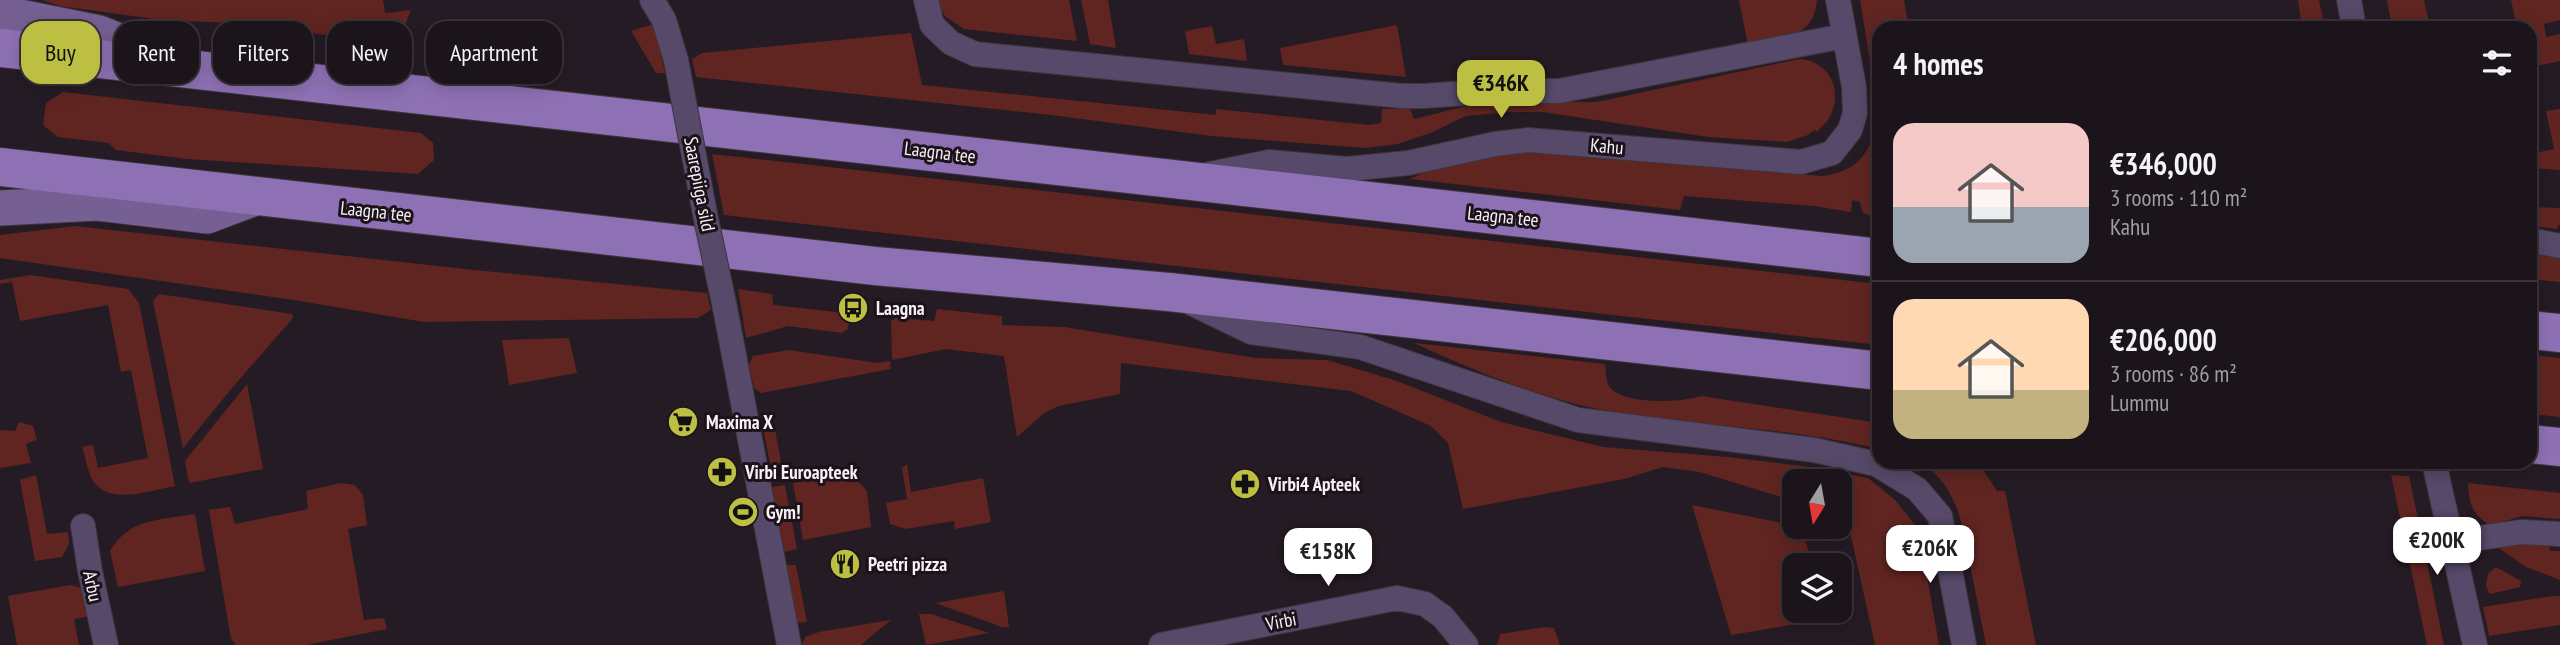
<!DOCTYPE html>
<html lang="en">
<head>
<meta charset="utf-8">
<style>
	:root { --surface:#1c141b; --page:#292128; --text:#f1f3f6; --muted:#a09ea3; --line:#3a333a; --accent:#bdbf43 }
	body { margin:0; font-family:"PT Sans Narrow",sans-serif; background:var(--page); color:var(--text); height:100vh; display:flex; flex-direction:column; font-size:26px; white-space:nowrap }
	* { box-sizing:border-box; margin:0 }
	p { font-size:23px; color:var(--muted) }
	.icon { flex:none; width:38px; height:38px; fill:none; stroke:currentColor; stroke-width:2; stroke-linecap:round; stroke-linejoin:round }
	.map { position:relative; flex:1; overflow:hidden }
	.sheet { position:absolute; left:1872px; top:21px; width:665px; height:448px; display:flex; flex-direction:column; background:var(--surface); border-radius:21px; box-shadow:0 4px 18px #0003,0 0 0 2px var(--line) }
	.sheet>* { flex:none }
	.banner { position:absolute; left:21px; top:21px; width:665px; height:63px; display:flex; gap:14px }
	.needle { width:46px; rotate:191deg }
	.controls { position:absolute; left:1782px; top:469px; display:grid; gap:14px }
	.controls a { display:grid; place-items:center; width:70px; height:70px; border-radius:14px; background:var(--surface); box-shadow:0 4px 18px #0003,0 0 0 2px var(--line); font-size:35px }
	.price { position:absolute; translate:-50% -60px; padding:0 16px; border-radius:14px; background:#fff; color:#222; font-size:23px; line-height:46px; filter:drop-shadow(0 2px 4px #0008) }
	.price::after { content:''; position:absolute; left:50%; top:42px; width:21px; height:16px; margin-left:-10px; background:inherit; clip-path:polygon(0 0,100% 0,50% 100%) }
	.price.active { background:var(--accent); color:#111 }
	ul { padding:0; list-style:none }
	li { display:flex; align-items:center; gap:21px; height:175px; padding:0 21px }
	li+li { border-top:2px solid var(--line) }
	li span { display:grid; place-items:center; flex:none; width:196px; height:140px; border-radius:21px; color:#555 }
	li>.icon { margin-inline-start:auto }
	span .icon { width:84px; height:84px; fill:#fffc; stroke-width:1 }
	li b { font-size:30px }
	h2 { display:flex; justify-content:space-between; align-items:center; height:84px; padding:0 21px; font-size:30px }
	.chip { padding:0 24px; border-radius:21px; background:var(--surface); box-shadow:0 4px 18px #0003,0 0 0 2px var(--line); font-size:24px; line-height:63px }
	.chip.active { background:var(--accent); color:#111 }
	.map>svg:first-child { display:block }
	.green { fill:#602521 }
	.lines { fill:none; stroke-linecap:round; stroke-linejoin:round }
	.street-casing { stroke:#3e353d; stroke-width:26 }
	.secondary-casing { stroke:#3e353d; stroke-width:37 }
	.primary-casing { stroke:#3e353d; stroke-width:40 }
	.street { stroke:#564969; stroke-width:24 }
	.secondary { stroke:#766093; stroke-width:35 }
	.primary { stroke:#8e71b4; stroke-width:38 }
	.street-bridge-casing { stroke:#3e353d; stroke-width:26; stroke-linecap:butt }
	.street-bridge { stroke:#564969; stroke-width:24 }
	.labels { text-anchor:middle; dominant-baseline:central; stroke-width:6; stroke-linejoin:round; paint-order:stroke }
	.street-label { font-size:19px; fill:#f7f0f6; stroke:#1c121a }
	.poi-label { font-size:19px; font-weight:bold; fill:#f7f0f6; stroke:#1c121a; text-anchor:start }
</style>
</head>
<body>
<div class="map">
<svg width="2560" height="645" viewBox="0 0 2560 645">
	<rect width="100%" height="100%" fill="#251b24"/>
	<path class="green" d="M 42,0 L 383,0 L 385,13 L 411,10 L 405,25 L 334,36 L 236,23 L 161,20 L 60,6 Z
		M 935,0 L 1069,0 L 1077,41 L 964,29 L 945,16 Z
		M 1081,0 L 1108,0 L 1116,48 L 1090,44 Z
		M 1739,0 L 1817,0 C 1814,40 1779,39 1748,45 Z
		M 1860,0 L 1904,0 L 1909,28 L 1880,28 L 1879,116 Z
		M 2298,0 L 2319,0 L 2325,28 L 2302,28 Z
		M 2387,0 L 2424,0 L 2430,28 L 2392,28 Z
		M 2511,0 L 2560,0 L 2560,20 L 2544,24 L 2546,37 L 2560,34 L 2560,61 L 2531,67 L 2530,28 L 2517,28 Z
		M 654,24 L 665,73 L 656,73 L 631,31 Z
		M 1397,25 L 1406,77 L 1283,65 L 1280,48 Z
		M 1212,26 L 1216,44 L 1244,39 L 1247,61 L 1189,54 L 1185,31 Z
		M 911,33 L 922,85 L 1216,115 L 1216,109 L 1369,125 L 1381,123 L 1382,109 L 1410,109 L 1414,119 L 1483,102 L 1597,102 L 1799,59 C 1830,60 1845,93 1828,120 C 1825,124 1820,128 1817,132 L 1814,130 L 1808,135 L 1787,142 L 1708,137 L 1543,112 L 1510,112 L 1465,116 L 1433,132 L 1398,144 L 1365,148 L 1212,136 L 1051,115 L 696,77 L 692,59 L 702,53 Z
		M 63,92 L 421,133 L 433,143 L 434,160 L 418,174 L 187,159 L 116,150 L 109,143 L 58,137 L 43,125 L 46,103 Z
		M 2560,109 L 2560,170 L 2531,168 L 2531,154 L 2554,149 L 2546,111 Z
		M 1879,118 L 1879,219 L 1863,213 L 1860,202 L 1852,200 L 1851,212 L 1814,206 L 1684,196 L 1680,210 L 1410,179 L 1442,164 L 1497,154 L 1544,151 L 1822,176 C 1860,171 1870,152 1879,118 Z
		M 712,154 L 1879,284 L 1879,345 L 724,215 Z
		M 2531,207 L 2560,208 L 2560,225 L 2558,225 L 2557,229 L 2531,226 Z
		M 75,226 L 474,270 L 707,293 L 711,310 L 698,318 L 424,322 L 294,300 L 0,258 L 0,235 Z
		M 2530,253 L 2560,257 L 2560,282 L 2531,279 Z
		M 30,275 L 128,289 L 139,303 L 175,486 C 151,490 107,507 92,479 C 87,470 86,457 82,447 L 93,445 L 98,468 L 148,458 L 131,370 L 121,372 L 108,305 L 20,321 L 12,282 L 0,284 L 0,280 Z
		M 738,289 L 772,294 L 773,305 L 844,313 L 849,318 L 848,329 L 842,333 L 788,326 L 746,338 Z
		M 159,294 L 292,314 L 293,318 L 232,388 L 183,448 L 153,301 Z
		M 937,309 L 1002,316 L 1002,325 L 1064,327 L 1256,358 L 1327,360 L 1397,381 L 1501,422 L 1603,447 L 1728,457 L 1810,467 L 1868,478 L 1895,500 L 1919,530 L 1939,645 L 1875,645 L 1847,518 L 1839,515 L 1839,481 L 1794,481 L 1794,501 L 1700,472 L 1663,467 L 1624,479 L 1463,509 L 1448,443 L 1431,426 L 1351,391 L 1121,363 L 1120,394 L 1058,406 L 1043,414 L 1017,437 L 1004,356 L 946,349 L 892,360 L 891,321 L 896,318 L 934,321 Z
		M 569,338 L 577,373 L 509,385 L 502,340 Z
		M 1414,343 L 1605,364 C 1606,371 1606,381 1609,386 C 1621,405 1682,403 1701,396 L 1879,423 L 1879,449 C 1791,427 1699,427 1610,411 C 1541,399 1477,372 1414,343 Z
		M 789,350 L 877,363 L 890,361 L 891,369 L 761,393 L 754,388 L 749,365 L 753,356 Z
		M 2531,355 L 2560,358 L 2560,417 L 2531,414 Z
		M 247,384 L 263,469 L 189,483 L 185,461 Z
		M 19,422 L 33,426 L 37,440 L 26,444 L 31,463 L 0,468 L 0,430 L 15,431 Z
		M 774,425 L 783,472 L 772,473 L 763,428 Z
		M 1918,462 L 1978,462 L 1997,491 L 2005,491 L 2036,645 L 1986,645 C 1981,620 1976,595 1971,570 C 1964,530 1958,482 1918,462 Z
		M 907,464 L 911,492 L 983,478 L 991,522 L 955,529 L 954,521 L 906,529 L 890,524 L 886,503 L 907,499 L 902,468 Z
		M 852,474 L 867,491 L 871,527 L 803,540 L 793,483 Z
		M 36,475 L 47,534 L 68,532 L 69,544 L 62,557 L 35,561 L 20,480 Z
		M 2391,475 L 2409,476 L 2444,645 L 2427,645 Z
		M 340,483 L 355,485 L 363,495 L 367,525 L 348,529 L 364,620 L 384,618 L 387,629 L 306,645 L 236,645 L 231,639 L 209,510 L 230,507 L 235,524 L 308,509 L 306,491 Z
		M 2468,483 L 2560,493 L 2560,519 L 2522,516 L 2490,526 C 2472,512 2469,506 2468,483 Z
		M 785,485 L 797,549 L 784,552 L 772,487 Z
		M 1692,505 L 1802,527 L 1812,565 L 1794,565 L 1794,611 L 1824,611 L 1826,619 L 1731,635 Z
		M 195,514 L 205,571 L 118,587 L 110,551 C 129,518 161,520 195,514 Z
		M 2517,544 L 2549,545 L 2550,551 L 2560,551 L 2560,580 L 2526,567 L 2499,548 Z
		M 786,565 L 796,565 L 807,622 L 796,623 Z
		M 2496,567 L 2521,581 L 2520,587 L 2490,594 L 2486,586 L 2488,574 Z
		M 70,585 L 82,588 L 91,616 L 74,619 L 79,645 L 17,645 L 8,596 Z
		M 1004,591 L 1009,627 L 1002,627 L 935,603 Z
		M 2552,596 L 2560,596 L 2560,625 L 2489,636 L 2483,607 Z
		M 919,614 L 931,614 L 989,633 L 926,645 Z
		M 891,620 L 861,645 L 802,645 L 805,637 L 819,632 Z
		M 1545,627 L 1554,628 L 1560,645 L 1497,645 L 1500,634 Z"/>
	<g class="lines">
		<g class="street-casing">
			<path id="street" d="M 652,0 L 664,20 L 676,60
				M 926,0 L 932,25 L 951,43 L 975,54 L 1402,96 L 1424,96 L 1493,91 L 1559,91 L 1844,36
				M 2349,0 L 2354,28
				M 1210,174 L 1269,162 L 1347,169 L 1408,163 L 1495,144 L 1528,140 L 1801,162 L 1832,153 L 1850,130 L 1855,113 L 1854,87 L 1838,0
				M 2530,240 L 2560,246
				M 1191,303 L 1251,332 L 1360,347 L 1578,420 L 1814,450 L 1876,464 L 1917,489 L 1940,516 L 1964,645
				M 725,308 L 789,645
				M 2434,462 L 2475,645
				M 83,526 L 90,571 L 106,645
				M 2451,542 L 2521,532 L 2560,534
				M 1161,645 L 1397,598 L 1425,604 L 1443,617 L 1466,645"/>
		</g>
		<g class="secondary-casing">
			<path id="secondary" d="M 0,13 L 99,33 L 166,60
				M 0,208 L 97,203 L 207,216 L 255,198"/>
		</g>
		<g class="primary-casing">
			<path id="primary" d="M 0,48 L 1880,258
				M 0,167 L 875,266 L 1169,292 L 1880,371
				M 2530,330 L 2560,333
				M 2530,444 L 2560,447"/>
		</g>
		<use href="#street" class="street"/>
		<use href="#secondary" class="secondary"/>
		<use href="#primary" class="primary"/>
		<g class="street-bridge-casing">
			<path id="street-bridge" d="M 676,60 L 705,214 L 725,308"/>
		</g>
		<use href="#street-bridge" class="street-bridge"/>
	</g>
	<defs>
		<g id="bus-disc" transform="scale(1.575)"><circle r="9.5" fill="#bdbf43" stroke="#1c121a"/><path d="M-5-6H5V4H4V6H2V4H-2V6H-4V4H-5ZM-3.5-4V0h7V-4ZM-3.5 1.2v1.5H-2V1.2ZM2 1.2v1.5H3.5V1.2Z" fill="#111"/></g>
		<g id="supermarket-disc" transform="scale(1.575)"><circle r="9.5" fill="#bdbf43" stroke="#1c121a"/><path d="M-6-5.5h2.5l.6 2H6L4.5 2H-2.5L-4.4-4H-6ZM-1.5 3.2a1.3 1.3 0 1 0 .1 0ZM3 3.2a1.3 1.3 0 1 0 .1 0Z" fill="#111"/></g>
		<g id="pharmacy-disc" transform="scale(1.575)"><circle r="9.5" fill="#bdbf43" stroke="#1c121a"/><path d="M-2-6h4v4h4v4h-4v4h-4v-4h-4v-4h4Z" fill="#111"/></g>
		<g id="stadium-disc" transform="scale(1.575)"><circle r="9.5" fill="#bdbf43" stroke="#1c121a"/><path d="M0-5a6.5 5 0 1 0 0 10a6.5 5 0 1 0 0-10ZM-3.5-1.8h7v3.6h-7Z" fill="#111"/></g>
		<g id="restaurant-disc" transform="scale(1.575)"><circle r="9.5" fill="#bdbf43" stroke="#1c121a"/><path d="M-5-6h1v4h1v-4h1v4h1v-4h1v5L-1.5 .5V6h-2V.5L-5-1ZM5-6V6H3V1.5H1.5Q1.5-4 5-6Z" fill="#111"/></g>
	</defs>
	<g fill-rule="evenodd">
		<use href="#bus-disc" x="853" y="308"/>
		<use href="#supermarket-disc" x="683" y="422"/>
		<use href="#pharmacy-disc" x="722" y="472"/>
		<use href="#pharmacy-disc" x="1245" y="484"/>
		<use href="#stadium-disc" x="743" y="512"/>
		<use href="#restaurant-disc" x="845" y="564"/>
	</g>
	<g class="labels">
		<g class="street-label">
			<text transform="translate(1607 146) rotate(5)">Kahu</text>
			<text transform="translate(940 152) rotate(7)">Laagna tee</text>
			<text transform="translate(700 184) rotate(79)">Saarepiiga sild</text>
			<text transform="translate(376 211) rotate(6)">Laagna tee</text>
			<text transform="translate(1503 216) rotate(6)">Laagna tee</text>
			<text transform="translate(93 586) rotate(78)">Arbu</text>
			<text transform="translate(1281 621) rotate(-11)">Virbi</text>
		</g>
		<g class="poi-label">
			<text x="876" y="308">Laagna</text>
			<text x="706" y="422">Maxima X</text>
			<text x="745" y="472">Virbi Euroapteek</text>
			<text x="1268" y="484">Virbi4 Apteek</text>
			<text x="766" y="512">Gym!</text>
			<text x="868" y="564">Peetri pizza</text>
		</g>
	</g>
</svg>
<div class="controls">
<a><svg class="needle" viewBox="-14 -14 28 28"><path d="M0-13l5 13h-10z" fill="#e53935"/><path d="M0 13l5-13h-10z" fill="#a09ea3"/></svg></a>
<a><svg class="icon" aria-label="layers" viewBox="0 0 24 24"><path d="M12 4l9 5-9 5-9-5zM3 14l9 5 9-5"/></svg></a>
</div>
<b class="price active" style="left:1501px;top:120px">€346K</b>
<b class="price" style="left:2437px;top:577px">€200K</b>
<b class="price" style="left:1930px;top:585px">€206K</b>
<b class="price" style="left:1328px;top:588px">€158K</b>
<div class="banner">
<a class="chip active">Buy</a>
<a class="chip">Rent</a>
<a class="chip">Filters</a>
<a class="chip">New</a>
<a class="chip">Apartment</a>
</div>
<section class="sheet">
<h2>4 homes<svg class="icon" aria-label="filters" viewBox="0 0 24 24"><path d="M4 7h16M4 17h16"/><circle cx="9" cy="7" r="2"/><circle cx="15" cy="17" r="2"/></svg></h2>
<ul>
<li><span style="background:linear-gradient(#f6c9c9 60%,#9aa5b1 0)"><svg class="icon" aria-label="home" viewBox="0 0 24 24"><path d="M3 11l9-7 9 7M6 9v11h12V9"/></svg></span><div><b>€346,000</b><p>3 rooms · 110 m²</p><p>Kahu</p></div></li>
<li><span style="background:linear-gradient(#ffd9b3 65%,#c2b280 0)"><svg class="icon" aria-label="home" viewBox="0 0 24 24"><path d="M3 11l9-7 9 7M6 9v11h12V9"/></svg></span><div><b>€206,000</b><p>3 rooms · 86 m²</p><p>Lummu</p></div></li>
</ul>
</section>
</div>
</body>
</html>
